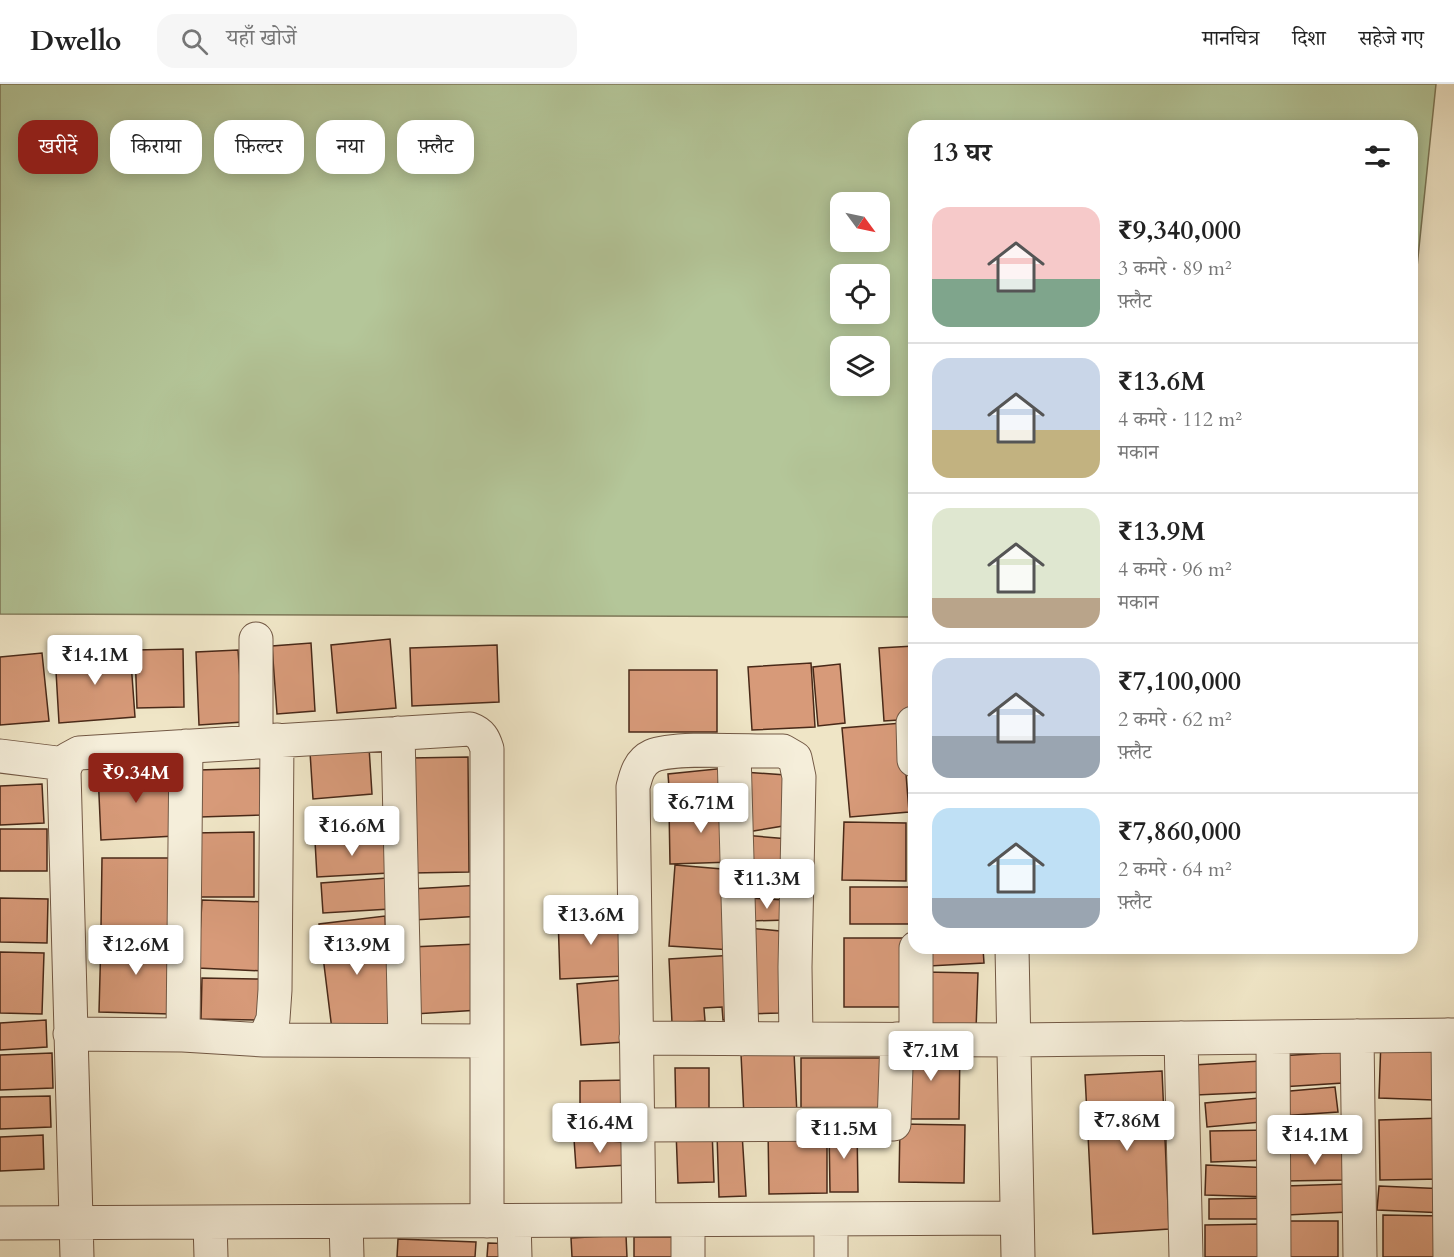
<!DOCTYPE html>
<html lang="hi">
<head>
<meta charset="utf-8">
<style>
	:root { --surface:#fff; --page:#f6f6f6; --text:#222; --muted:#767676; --line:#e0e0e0; --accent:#8f2418 }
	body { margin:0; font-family:Cardo,"Noto Serif Devanagari",serif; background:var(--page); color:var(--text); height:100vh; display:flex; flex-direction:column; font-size:22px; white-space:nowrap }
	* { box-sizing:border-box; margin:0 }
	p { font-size:20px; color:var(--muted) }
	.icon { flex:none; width:33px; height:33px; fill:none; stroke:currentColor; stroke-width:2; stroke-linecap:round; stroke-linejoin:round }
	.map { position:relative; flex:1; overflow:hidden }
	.details { position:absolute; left:908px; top:36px; width:510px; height:834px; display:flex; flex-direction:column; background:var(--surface); border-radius:18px; box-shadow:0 3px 15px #0003 }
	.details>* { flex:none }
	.guide { position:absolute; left:18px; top:36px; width:570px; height:54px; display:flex; gap:12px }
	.needle { width:39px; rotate:123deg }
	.controls { position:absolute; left:830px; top:108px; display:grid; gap:12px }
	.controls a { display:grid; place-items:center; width:60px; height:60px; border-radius:12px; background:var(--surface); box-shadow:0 3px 15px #0003; font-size:30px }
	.price { position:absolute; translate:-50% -51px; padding:0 14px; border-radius:6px; background:#fff; color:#222; font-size:20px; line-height:39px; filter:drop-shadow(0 2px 3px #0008) }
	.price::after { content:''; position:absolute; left:50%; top:36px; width:18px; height:14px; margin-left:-9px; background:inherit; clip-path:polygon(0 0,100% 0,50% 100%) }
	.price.on { background:var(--accent); color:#fff }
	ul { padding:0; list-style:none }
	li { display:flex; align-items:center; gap:18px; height:150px; padding:0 24px }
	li+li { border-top:2px solid var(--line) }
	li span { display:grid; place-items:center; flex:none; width:168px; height:120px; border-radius:18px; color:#555 }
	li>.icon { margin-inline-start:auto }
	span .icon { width:72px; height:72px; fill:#fffc; stroke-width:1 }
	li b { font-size:26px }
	h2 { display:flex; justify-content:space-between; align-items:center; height:72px; padding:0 24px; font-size:26px }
	.chip { padding:0 21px; border-radius:18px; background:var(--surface); box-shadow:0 3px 15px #0003; font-size:21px; line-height:54px }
	.chip.on { background:var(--accent); color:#fff }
	header { display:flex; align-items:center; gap:36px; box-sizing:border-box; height:84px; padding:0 30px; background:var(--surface); border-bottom:2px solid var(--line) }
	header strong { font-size:28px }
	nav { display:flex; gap:33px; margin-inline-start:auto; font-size:21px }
	.search { width:420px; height:54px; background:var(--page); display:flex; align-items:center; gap:15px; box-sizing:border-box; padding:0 21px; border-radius:18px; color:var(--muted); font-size:22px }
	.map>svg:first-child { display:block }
	.green { fill:#b4c699; stroke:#7e7858; stroke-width:1.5; fill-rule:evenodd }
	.building { fill:#d79a79; stroke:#492918; stroke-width:1.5 }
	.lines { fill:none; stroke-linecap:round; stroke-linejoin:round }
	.minor-casing { stroke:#725844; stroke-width:35 }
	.minor { stroke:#f5eeda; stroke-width:33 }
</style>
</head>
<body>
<header>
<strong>Dwello</strong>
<div class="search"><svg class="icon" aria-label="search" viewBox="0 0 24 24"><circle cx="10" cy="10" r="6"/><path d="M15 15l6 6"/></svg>यहाँ खोजें</div>
<nav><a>मानचित्र</a><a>दिशा</a><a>सहेजे गए</a></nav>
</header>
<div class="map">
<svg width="1454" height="1173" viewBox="0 0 1454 1173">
	<rect width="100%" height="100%" fill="#efe5c6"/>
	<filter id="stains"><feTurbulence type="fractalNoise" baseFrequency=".00333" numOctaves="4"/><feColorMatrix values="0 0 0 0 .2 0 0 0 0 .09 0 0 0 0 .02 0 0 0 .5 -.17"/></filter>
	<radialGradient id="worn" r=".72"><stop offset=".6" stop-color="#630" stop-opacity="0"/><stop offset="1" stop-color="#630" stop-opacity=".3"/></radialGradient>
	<path class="green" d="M 0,0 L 1436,0 L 1412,231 L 1412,42 L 914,42 L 913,533 L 0,530 ZM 840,118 L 879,118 L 879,158 L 840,158 ZM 840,190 L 879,190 L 879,230 L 840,230 ZM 840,262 L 879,262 L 879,302 L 840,302 Z"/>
	<path class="building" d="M 390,555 L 396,624 L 337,629 L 331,561 Z
		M 311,559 L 315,627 L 277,630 L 272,562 Z
		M 497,561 L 499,618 L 412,622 L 410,564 Z
		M 914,562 L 914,635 L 884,637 L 879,564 Z
		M 130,564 L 135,633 L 59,639 L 55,570 Z
		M 183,565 L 184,623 L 137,624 L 135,566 Z
		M 238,566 L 243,638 L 199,641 L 196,568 Z
		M 42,569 L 49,637 L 0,641 L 0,573 Z
		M 811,579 L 815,643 L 752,646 L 748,583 Z
		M 840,580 L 845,639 L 818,642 L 813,583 Z
		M 629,586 L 717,586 L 717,648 L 629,648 Z
		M 902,639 L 909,728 L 850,733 L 842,644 Z
		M 369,663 L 372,710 L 313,715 L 310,668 Z
		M 468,673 L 469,788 L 412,789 L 410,674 Z
		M 260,684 L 261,731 L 200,733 L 199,686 Z
		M 726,684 L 728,713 L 670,718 L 668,690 Z
		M 172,685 L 175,752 L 101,756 L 98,689 Z
		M 743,688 L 786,691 L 789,741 L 747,748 Z
		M 42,700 L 44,739 L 0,741 L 0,702 Z
		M 732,720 L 733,778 L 670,780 L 669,723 Z
		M 844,738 L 906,739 L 906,797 L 842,796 Z
		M 0,745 L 47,745 L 47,787 L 0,787 Z
		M 254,748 L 254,813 L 193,813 L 192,749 Z
		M 743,751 L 789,755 L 788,801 L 745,806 Z
		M 387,752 L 389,789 L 317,793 L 315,757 Z
		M 102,774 L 179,774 L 178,845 L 101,844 Z
		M 675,781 L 734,786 L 732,866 L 669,862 Z
		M 387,794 L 390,825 L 323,829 L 321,799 Z
		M 482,801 L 483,832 L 413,836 L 411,805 Z
		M 850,803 L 914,803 L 914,840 L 850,840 Z
		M 0,814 L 48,815 L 47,859 L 0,858 Z
		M 747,814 L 786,816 L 787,836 L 749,837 Z
		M 202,816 L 267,818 L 264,887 L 198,884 Z
		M 621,829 L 624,892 L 560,895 L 558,832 Z
		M 385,832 L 390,947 L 333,954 L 319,840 Z
		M 747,844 L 780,847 L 779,929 L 744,930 Z
		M 844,854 L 913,854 L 913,923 L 844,923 Z
		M 101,855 L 172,856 L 170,930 L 99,928 Z
		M 477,860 L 480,926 L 414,930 L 411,863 Z
		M 928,864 L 983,864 L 984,879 L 929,882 Z
		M 0,868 L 44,869 L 42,930 L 0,929 Z
		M 735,871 L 738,935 L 723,936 L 722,923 L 704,924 L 705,937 L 672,939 L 669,875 Z
		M 924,888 L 978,889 L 976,946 L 922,944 Z
		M 202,894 L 260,895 L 259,936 L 201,935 Z
		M 621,896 L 625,958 L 581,961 L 577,900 Z
		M 46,936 L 47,963 L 0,966 L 0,939 Z
		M 1381,955 L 1436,957 L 1434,1016 L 1379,1014 Z
		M 903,960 L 960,961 L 959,1035 L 901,1035 Z
		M 794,968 L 797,1031 L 744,1033 L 741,970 Z
		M 1342,968 L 1343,999 L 1281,1003 L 1279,972 Z
		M 52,969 L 53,1004 L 0,1006 L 0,971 Z
		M 801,974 L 888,974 L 888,1034 L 801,1034 Z
		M 1261,977 L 1263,1008 L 1196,1011 L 1194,981 Z
		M 675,984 L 709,984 L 709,1034 L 676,1034 Z
		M 1162,987 L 1169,1145 L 1093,1150 L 1085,991 Z
		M 628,996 L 629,1046 L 580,1047 L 580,997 Z
		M 1335,1003 L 1338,1028 L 1280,1032 L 1279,1008 Z
		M 50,1012 L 51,1043 L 0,1045 L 0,1013 Z
		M 1270,1013 L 1272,1037 L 1207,1043 L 1205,1019 Z
		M 1343,1032 L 1345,1061 L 1279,1065 L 1277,1037 Z
		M 1442,1034 L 1443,1095 L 1380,1096 L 1379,1036 Z
		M 900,1040 L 965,1041 L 964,1099 L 899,1098 Z
		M 829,1043 L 857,1043 L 858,1108 L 830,1108 Z
		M 768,1045 L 827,1045 L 827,1109 L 769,1110 Z
		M 712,1046 L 714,1098 L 678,1099 L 676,1047 Z
		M 1269,1046 L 1270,1076 L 1211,1078 L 1210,1047 Z
		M 742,1049 L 746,1112 L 719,1113 L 717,1050 Z
		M 43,1051 L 44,1085 L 0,1087 L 0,1053 Z
		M 574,1055 L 626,1058 L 628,1081 L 576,1084 Z
		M 1345,1067 L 1346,1096 L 1284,1097 L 1284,1069 Z
		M 1206,1081 L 1273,1084 L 1272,1113 L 1205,1111 Z
		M 1347,1100 L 1348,1128 L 1287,1131 L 1286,1102 Z
		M 1379,1102 L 1447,1105 L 1446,1129 L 1377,1126 Z
		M 1271,1114 L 1271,1135 L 1209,1135 L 1209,1115 Z
		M 1383,1131 L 1444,1132 L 1443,1173 L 1383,1173 Z
		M 1284,1137 L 1338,1137 L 1338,1173 L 1284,1173 Z
		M 1264,1140 L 1265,1173 L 1205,1173 L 1205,1141 Z
		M 626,1151 L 627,1173 L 572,1173 L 571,1154 Z
		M 634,1153 L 677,1153 L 677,1173 L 634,1173 Z
		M 398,1155 L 476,1158 L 475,1173 L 397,1173 Z
		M 488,1159 L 514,1160 L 514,1173 L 487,1173 Z"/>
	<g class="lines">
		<g class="minor-casing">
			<path id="minor" d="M 913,639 L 914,676
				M 398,649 L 405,956
				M 256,658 L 256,555
				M 734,668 L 742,955
				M 0,672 L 65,680
				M 1012,864 L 1018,1173
				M 70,950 L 183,951 L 264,956 L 487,957
				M 183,951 L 186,662
				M 1448,951 L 1450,1173
				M 1357,952 L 1360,1173
				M 1273,953 L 1274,1173
				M 636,954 L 1014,956 L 1454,951
				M 1181,954 L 1186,1173
				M 264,956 L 273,935 L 275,906 L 277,656
				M 916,956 L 916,864
				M 638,1041 L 894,1040 L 897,955
				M 831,1135 L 831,1173
				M 639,1136 L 633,703 C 636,691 639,678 652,672 C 676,662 754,668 783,667 L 795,674 L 799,693 L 795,883 L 796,955
				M 514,1137 L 515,1173
				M 346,1138 L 347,1173
				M 0,1139 L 1017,1134
				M 210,1139 L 211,1173
				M 77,1173 L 64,687 L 68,675 L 79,669 L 470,645 C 481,649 484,655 487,665 L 487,1137
				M 688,1173 L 688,1136"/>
		</g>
		<use href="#minor" class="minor"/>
	</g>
	<rect width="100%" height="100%" filter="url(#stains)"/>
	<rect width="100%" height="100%" fill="url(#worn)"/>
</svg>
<div class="controls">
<a><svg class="needle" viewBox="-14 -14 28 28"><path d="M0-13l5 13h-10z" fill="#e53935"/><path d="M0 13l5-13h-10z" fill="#767676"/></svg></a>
<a><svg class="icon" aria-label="locate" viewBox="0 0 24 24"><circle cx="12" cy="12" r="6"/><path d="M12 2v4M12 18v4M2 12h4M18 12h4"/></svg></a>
<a><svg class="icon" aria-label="layers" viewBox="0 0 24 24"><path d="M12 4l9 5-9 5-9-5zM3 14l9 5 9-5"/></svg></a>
</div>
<b class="price" style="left:95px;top:602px">₹14.1M</b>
<b class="price on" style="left:136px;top:720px">₹9.34M</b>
<b class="price" style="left:701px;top:750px">₹6.71M</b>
<b class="price" style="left:352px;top:773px">₹16.6M</b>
<b class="price" style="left:767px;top:826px">₹11.3M</b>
<b class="price" style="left:591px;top:862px">₹13.6M</b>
<b class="price" style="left:136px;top:892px">₹12.6M</b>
<b class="price" style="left:357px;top:892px">₹13.9M</b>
<b class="price" style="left:931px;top:998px">₹7.1M</b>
<b class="price" style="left:1127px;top:1068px">₹7.86M</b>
<b class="price" style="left:600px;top:1070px">₹16.4M</b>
<b class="price" style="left:844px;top:1076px">₹11.5M</b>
<b class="price" style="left:1315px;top:1082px">₹14.1M</b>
<div class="guide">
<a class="chip on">खरीदें</a>
<a class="chip">किराया</a>
<a class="chip">फ़िल्टर</a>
<a class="chip">नया</a>
<a class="chip">फ़्लैट</a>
</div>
<section class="details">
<h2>13 घर<svg class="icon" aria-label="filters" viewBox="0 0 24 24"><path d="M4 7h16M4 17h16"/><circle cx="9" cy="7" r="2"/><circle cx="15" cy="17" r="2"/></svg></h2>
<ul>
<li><span style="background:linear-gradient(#f6c9c9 60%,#7fa58c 0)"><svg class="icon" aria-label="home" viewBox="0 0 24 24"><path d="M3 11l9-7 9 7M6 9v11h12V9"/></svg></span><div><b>₹9,340,000</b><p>3 कमरे · 89 m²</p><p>फ़्लैट</p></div></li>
<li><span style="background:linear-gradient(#c9d6e8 60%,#c2b280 0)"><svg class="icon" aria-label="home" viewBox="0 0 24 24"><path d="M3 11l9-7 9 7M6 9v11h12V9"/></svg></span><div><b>₹13.6M</b><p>4 कमरे · 112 m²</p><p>मकान</p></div></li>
<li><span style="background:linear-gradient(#dfe7d0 75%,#b9a48a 0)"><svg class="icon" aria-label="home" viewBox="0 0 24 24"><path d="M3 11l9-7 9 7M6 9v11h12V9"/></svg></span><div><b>₹13.9M</b><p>4 कमरे · 96 m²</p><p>मकान</p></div></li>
<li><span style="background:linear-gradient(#c9d6e8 65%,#9aa5b1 0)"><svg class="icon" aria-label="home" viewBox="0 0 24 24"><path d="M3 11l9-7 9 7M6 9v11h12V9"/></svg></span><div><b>₹7,100,000</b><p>2 कमरे · 62 m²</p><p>फ़्लैट</p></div></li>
<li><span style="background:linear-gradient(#bfe0f5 75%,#9aa5b1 0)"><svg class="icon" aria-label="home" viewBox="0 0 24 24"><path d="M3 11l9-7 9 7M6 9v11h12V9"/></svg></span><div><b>₹7,860,000</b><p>2 कमरे · 64 m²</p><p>फ़्लैट</p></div></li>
</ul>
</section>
</div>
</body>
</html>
